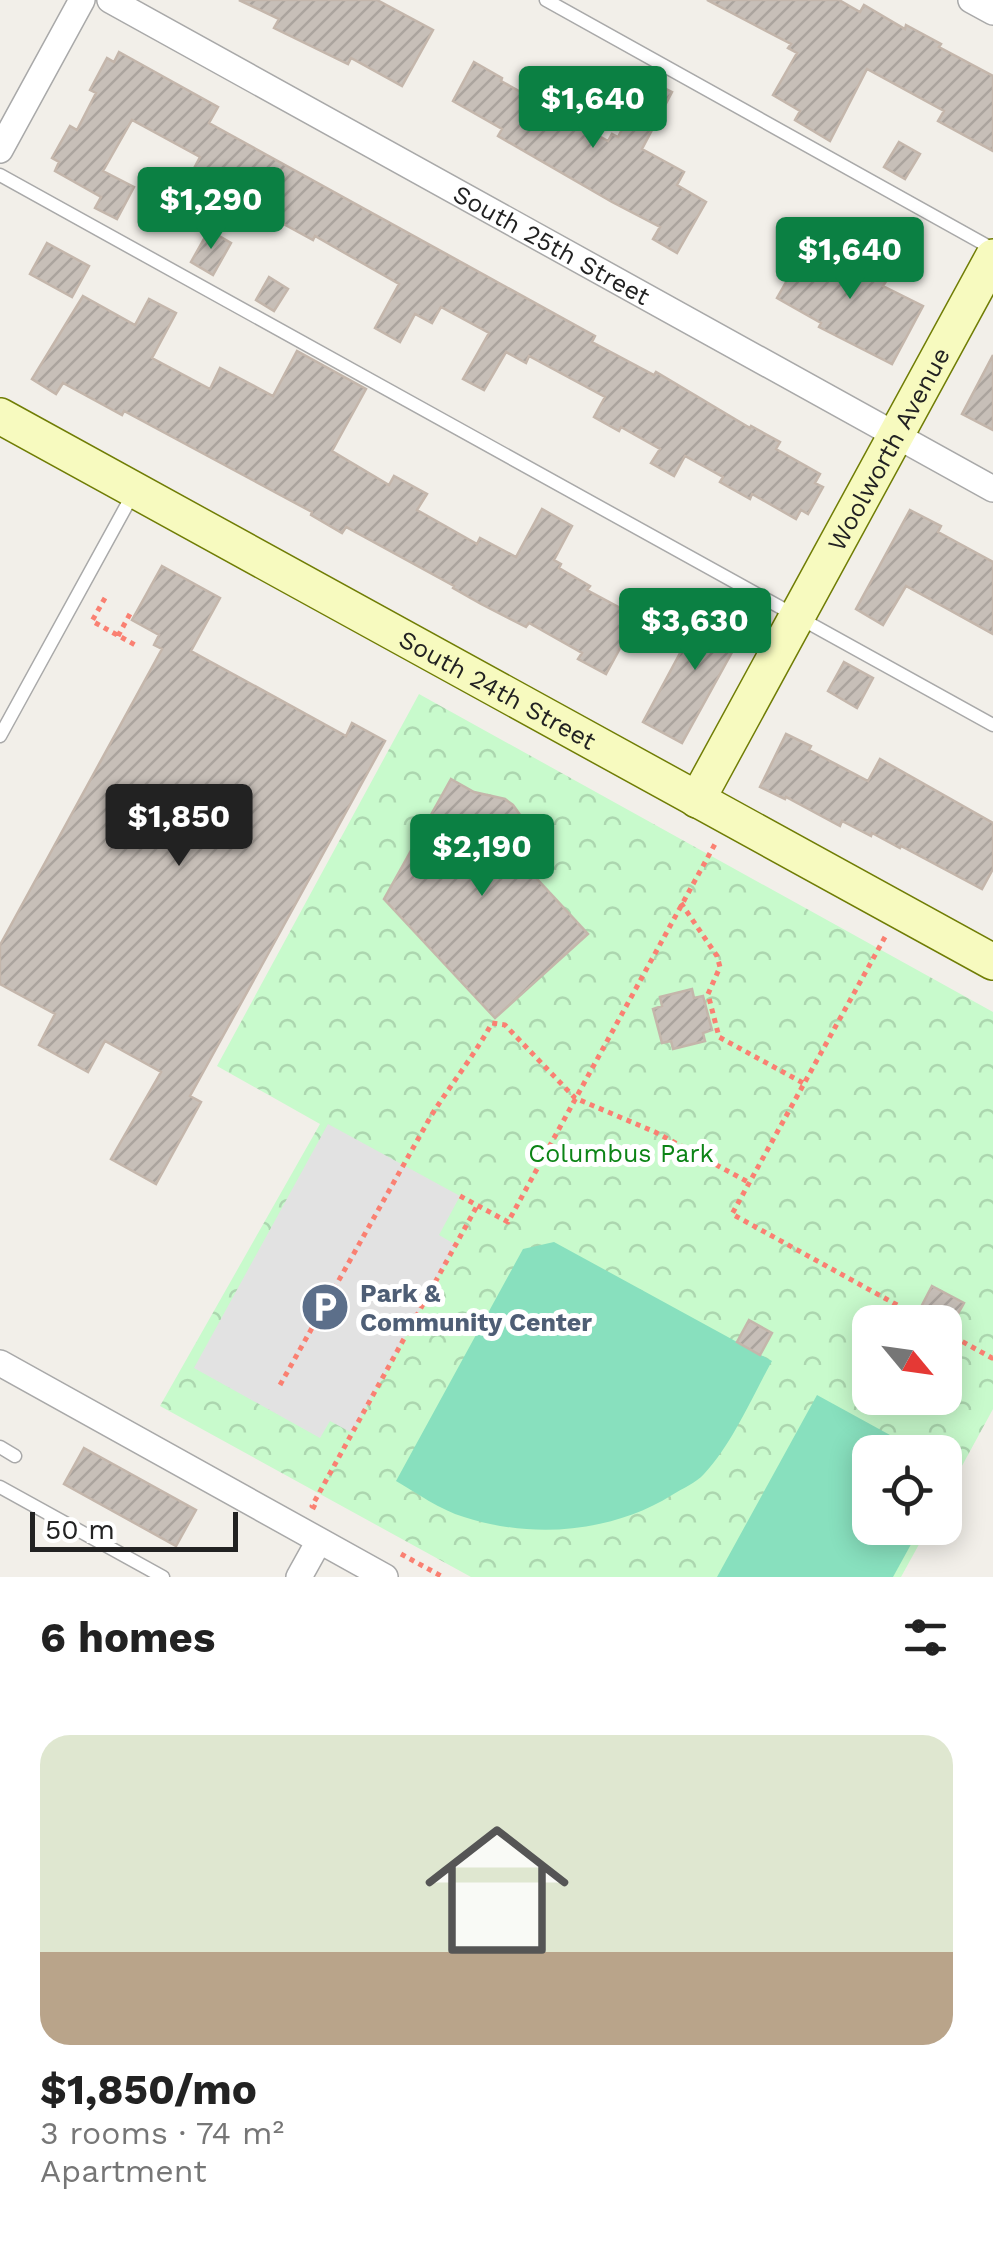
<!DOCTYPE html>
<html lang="en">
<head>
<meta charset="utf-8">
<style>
	:root { --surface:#fff; --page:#f6f6f6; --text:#222; --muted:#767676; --line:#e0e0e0; --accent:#0b8043 }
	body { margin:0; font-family:"Work Sans",sans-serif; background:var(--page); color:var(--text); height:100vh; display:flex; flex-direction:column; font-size:38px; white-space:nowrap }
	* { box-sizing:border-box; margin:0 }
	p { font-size:32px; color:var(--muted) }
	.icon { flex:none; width:55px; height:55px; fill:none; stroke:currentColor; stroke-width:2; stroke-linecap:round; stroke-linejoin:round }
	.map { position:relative; height:1577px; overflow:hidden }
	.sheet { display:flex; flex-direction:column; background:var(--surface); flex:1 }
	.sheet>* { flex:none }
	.needle { width:65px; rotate:119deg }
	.controls { position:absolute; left:852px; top:1305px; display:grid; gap:20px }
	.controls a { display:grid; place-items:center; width:110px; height:110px; border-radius:20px; background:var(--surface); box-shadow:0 5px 25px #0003; font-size:50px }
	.scale { position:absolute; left:30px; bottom:25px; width:208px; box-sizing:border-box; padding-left:10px; border:5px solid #222; border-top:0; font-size:28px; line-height:35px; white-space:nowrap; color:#222; -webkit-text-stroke:8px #fff; paint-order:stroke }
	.price { position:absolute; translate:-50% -85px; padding:0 22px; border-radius:10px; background:var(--accent); color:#fff; font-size:32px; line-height:65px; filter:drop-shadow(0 2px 5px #0008) }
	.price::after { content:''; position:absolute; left:50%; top:60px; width:30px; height:22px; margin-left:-15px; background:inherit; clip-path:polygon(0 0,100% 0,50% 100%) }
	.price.selected { background:#222; color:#fff }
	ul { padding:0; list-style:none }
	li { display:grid; align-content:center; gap:20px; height:530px; padding:0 40px }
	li+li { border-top:2px solid var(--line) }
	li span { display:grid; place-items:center; height:310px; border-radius:30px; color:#555 }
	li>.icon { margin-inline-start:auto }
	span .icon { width:180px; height:180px; fill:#fffc; stroke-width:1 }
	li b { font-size:42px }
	h2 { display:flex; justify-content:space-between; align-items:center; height:120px; padding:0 40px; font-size:42px }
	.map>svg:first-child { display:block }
	.park { fill:url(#park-crowns); fill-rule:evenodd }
	.pitch { fill:#88e0be }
	.parking { fill:#e2e2e2 }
	.building { fill:url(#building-hatch); stroke:#c4b6ab; stroke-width:2.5 }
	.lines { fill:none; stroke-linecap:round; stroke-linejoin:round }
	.lane-casing { stroke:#a9a9a9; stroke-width:15 }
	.street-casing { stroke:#a9a9a9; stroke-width:28 }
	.secondary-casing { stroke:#707d05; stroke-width:38 }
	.path { stroke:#fa8072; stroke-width:5; stroke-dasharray:5 5; stroke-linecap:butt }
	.lane { stroke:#fff; stroke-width:12 }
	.street { stroke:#fff; stroke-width:25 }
	.secondary { stroke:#f7fabf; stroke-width:35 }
	.labels { text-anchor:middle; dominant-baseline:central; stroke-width:10; stroke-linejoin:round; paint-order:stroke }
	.street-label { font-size:25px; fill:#222; stroke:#fff }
	.park-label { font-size:25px; fill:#0c8416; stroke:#fff }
	.service-label { font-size:25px; font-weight:bold; fill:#4e5e75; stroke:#fff; text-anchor:start }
</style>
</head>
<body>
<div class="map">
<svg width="993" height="1577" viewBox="0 0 993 1577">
	<defs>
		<pattern id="park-crowns" width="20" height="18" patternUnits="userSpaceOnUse" patternTransform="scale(2.5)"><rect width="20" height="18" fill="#c8facc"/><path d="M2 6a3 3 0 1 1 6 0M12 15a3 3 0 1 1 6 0" fill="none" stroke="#acd6af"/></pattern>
		<pattern id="building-hatch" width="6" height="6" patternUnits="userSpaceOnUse" patternTransform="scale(2.5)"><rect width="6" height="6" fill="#c7bfb8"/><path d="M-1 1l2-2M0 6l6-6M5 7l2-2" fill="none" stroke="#aba49e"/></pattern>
	</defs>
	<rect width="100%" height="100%" fill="#f2efe9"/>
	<path class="park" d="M 419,694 L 993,1012 L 993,1409 L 945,1497 L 945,1452 L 870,1452 L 870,1528 L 928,1528 L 901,1577 L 471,1577 L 160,1406 L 320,1124 L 217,1066 ZM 870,1322 L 945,1322 L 945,1398 L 870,1398 Z"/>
	<path class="pitch" d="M 554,1242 L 772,1361 C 752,1397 732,1444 704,1474 C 696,1483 683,1488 672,1495 C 611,1533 532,1539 464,1517 C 440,1510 417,1493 396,1481 L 523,1249 Z
		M 817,1395 L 921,1452 L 870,1452 L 870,1528 L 920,1528 L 893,1577 L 717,1577 Z"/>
	<path class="parking" d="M 328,1124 L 460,1196 L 439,1235 L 456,1245 L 352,1433 L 330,1421 L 320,1438 L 194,1368 Z"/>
	<path class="building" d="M 239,0 L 377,0 L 433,30 L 402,86 L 351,58 L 348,64 L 274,28 L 279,19 Z
		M 707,0 L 839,0 L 860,12 L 864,5 L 905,29 L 906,25 L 941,44 L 939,47 L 993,76 L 993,151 L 938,121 L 944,111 L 867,69 L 830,141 L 795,120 L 800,111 L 773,95 L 797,53 L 788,48 L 791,44 Z
		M 119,52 L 218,107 L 209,123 L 595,336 L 592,342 L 654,375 L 656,372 L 750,428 L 751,426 L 780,442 L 776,449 L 820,474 L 815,483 L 823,487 L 808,514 L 801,510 L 796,519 L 752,494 L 750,499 L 720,482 L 723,477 L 685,456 L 674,476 L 651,463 L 660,449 L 621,427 L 619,431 L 594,417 L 605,397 L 529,356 L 526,363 L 506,352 L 484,390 L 463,379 L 489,333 L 441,307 L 432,323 L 415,314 L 400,342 L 375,328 L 399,284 L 315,236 L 313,240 L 247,204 L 243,211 L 221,198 L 224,192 L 191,174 L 200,157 L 132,120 L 103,171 L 134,187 L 117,219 L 95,208 L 101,197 L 55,171 L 59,162 L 52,158 L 70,126 L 77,130 L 96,93 L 90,90 L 107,58 L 114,62 Z
		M 474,62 L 502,78 L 501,81 L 608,141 L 612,134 L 618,137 L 648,80 L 672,92 L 642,149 L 684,172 L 677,185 L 706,202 L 677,253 L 653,239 L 660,227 L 612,202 L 498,136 L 502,129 L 453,101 Z
		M 899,142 L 920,154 L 905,179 L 884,167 Z
		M 209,230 L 231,243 L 213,275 L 191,262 Z
		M 810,240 L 854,266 L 856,262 L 887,280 L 883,286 L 923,306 L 892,364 L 819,327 L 821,323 L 777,298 Z
		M 47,243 L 89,266 L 72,297 L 30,274 Z
		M 269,277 L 288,289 L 274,311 L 256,300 Z
		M 83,296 L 135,325 L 149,299 L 176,313 L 152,358 L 210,389 L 220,368 L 273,396 L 297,351 L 366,389 L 332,451 L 389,485 L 394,476 L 427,494 L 417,510 L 477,544 L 480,538 L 516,557 L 542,509 L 572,526 L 554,560 L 561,564 L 559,568 L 590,586 L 587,590 L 637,617 L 606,674 L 578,659 L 582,653 L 529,623 L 526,627 L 481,604 L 453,588 L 454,586 L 346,527 L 342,533 L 311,515 L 312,512 L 124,411 L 122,415 L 63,383 L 56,394 L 32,379 Z
		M 993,355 L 993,430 L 962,414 Z
		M 910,510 L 941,526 L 938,532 L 993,562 L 993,634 L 906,586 L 883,625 L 856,609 Z
		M 162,566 L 220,598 L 191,651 L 346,736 L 352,723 L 385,741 L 190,1096 L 201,1102 L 156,1184 L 111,1159 L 161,1072 L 105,1041 L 88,1072 L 39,1045 L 55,1014 L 0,984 L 0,945 L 162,649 L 154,645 L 159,635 L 132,620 Z
		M 707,603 L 747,625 L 682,743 L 643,722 Z
		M 844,662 L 873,678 L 857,708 L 828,691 Z
		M 786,734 L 811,746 L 809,750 L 868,781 L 880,759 L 993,823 L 993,869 L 982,889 L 901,846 L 900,848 L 872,833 L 871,836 L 842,821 L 840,826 L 786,797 L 785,799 L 760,787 Z
		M 451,779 L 474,792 L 505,799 L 513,805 L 523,819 L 532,824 L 514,854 L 588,934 L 495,1018 L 384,899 Z
		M 692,989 L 694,998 L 703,996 L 712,1030 L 703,1033 L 705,1041 L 673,1049 L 671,1041 L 662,1043 L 653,1009 L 662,1006 L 660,997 Z
		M 932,1286 L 964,1303 L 950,1328 L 945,1322 L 919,1311 Z
		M 749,1320 L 772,1333 L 760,1355 L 737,1342 Z
		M 84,1448 L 196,1510 L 176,1546 L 64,1484 Z"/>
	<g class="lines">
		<g class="lane-casing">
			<path id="lane" d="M 546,0 L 993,249
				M 0,175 L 993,725
				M 0,736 L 134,492
				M 0,1447 L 15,1456
				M 0,1487 L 163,1577"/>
		</g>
		<g class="street-casing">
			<g id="street">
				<path id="s1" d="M 110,0 L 993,489"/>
				<path d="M 971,0 L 993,12"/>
				<path d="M 0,150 L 82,0"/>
				<path d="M 0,1363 L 385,1577"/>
				<path d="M 299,1577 L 319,1541"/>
			</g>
		</g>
		<g class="secondary-casing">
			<g id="secondary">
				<path id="s2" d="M 0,416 L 993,962"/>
				<path id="s3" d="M 697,800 L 993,257"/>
			</g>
		</g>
		<path class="path" d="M 105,598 L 92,621 L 137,646
			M 118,636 L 131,612
			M 681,903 L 717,956 L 720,967 L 708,994 L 719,1037 L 805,1084
			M 885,937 L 732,1214 L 928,1322
			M 460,1196 L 508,1222 L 715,844
			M 945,1332 L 992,1358 L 993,1356
			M 280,1385 L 431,1116 C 451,1084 474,1056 492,1023 L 505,1025 L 575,1098 L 655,1132 L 750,1183
			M 316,1508 L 312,1506 L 477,1206
			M 401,1554 L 443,1577"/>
		<use href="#lane" class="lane"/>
		<use href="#street" class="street"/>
		<use href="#secondary" class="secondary"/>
	</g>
	<defs>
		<g id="parking-disc" transform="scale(2.5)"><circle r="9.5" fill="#5c6f8a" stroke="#fff"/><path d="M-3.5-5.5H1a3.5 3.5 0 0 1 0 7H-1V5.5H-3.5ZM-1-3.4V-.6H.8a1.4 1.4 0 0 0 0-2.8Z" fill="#fff"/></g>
	</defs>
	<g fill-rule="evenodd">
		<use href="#parking-disc" x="325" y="1307"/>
	</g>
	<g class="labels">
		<g class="street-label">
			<text stroke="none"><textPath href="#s1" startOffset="505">South 25th Street</textPath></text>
			<text stroke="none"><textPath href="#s3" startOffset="400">Woolworth Avenue</textPath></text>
			<text stroke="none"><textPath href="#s2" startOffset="568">South 24th Street</textPath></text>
		</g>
		<g class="park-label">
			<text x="621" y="1153">Columbus Park</text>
		</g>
		<g class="service-label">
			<text x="360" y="1293">Park &amp;<tspan x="360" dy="29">Community Center</tspan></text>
		</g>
	</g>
</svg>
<div class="controls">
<a><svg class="needle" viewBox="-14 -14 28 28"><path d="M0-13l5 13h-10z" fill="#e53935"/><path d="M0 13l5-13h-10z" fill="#767676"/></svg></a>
<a><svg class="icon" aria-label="locate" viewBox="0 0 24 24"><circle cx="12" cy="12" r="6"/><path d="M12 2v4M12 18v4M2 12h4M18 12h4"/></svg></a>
</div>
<div class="scale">50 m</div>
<b class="price" style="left:593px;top:151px">$1,640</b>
<b class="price" style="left:211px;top:252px">$1,290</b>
<b class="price" style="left:850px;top:302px">$1,640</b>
<b class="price" style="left:695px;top:673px">$3,630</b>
<b class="price selected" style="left:179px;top:869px">$1,850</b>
<b class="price" style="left:482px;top:899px">$2,190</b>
</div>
<section class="sheet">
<h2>6 homes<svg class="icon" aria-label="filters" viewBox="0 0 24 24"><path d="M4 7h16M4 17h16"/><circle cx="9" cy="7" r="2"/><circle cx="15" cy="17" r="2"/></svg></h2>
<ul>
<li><span style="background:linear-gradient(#dfe7d0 70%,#b9a48a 0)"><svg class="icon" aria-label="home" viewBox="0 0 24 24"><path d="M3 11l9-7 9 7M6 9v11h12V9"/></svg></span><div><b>$1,850/mo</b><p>3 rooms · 74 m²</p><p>Apartment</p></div></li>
</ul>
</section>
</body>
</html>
